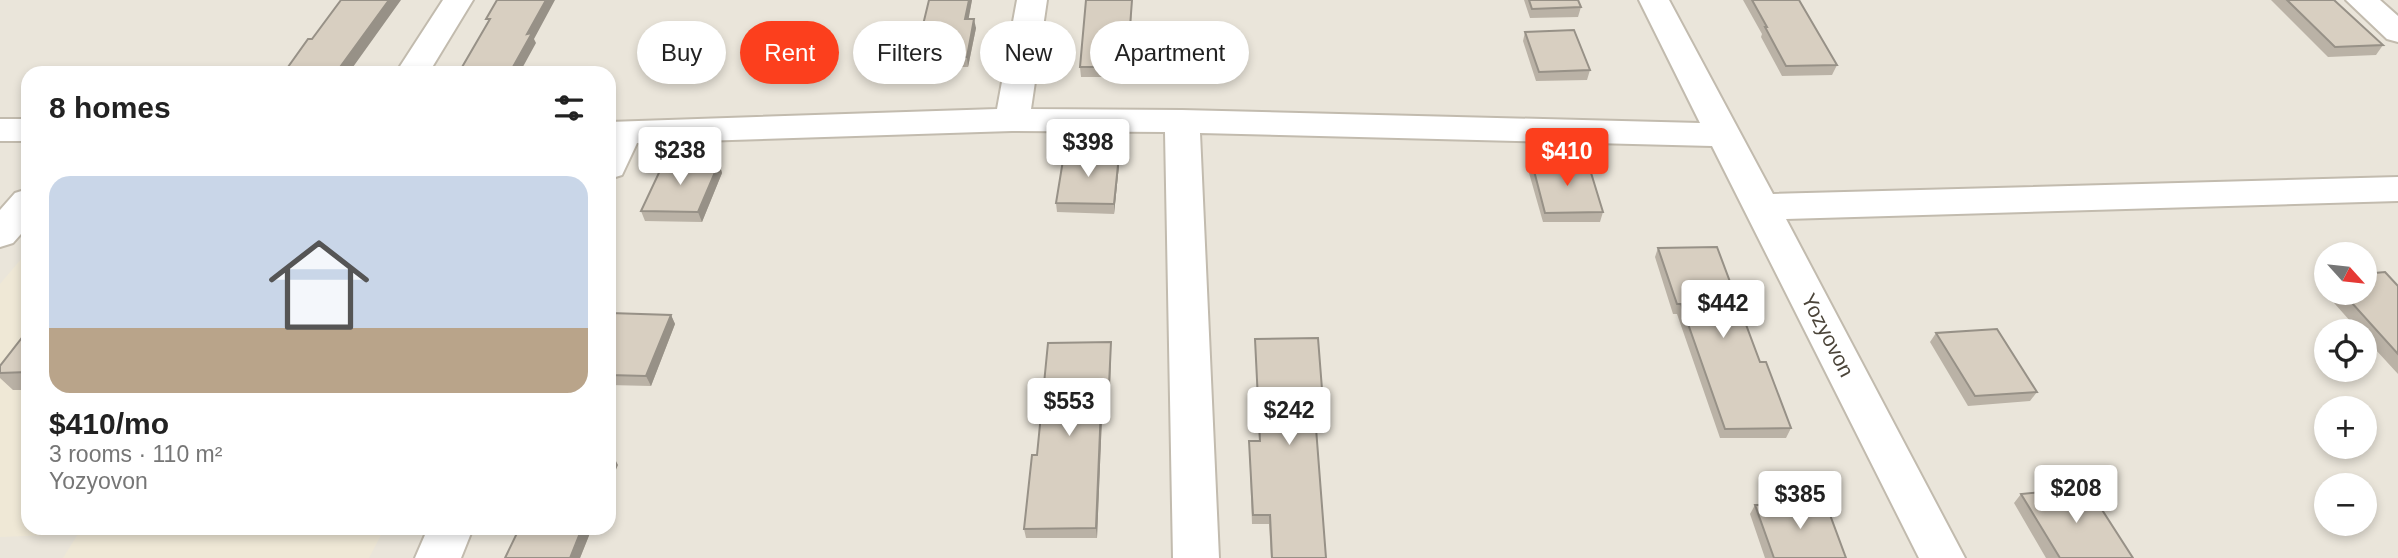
<!DOCTYPE html>
<html lang="en">
<head>
<meta charset="utf-8">
<style>
	:root { --surface:#fff; --page:#f6f6f6; --text:#222; --muted:#767676; --accent:#fc3f1d }
	body { margin:0; font-family:Arial,sans-serif; background:var(--page); color:var(--text); height:100vh; display:flex; flex-direction:column; font-size:26px; white-space:nowrap }
	* { box-sizing:border-box; margin:0 }
	p { font-size:23px; color:var(--muted) }
	.icon { flex:none; width:38px; height:38px; fill:none; stroke:currentColor; stroke-width:2; stroke-linecap:round; stroke-linejoin:round }
	.map { position:relative; flex:1; overflow:hidden }
	.sheet { position:absolute; left:21px; top:66px; width:595px; height:469px; display:flex; flex-direction:column; background:var(--surface); border-radius:21px; box-shadow:0 4px 10px #0003 }
	.sheet>* { flex:none }
	.hud { position:absolute; left:637px; top:21px; width:665px; height:63px; display:flex; gap:14px }
	.needle { width:46px; rotate:117deg }
	.buttons { position:absolute; left:2314px; top:242px; display:grid; gap:14px }
	.buttons a { display:grid; place-items:center; width:63px; height:63px; border-radius:50%; background:var(--surface); box-shadow:0 4px 10px #0003; font-size:35px }
	.price { position:absolute; translate:-50% -60px; padding:0 16px; border-radius:7px; background:#fff; color:#222; font-size:23px; line-height:46px; filter:drop-shadow(0 2px 4px #0008) }
	.price::after { content:''; position:absolute; left:50%; top:42px; width:21px; height:16px; margin-left:-10px; background:inherit; clip-path:polygon(0 0,100% 0,50% 100%) }
	.price.on { background:var(--accent); color:#fff }
	ul { padding:0; list-style:none }
	li { display:grid; align-content:center; gap:14px; height:371px; padding:0 28px }
	li span { display:grid; place-items:center; height:217px; border-radius:21px; color:#555 }
	li>.icon { margin-inline-start:auto }
	span .icon { width:126px; height:126px; fill:#fffc; stroke-width:1 }
	li b { font-size:30px }
	h2 { display:flex; justify-content:space-between; align-items:center; height:84px; padding:0 28px; font-size:30px }
	.tag { padding:0 24px; border-radius:32px; background:var(--surface); box-shadow:0 4px 10px #0003; font-size:24px; line-height:63px }
	.tag.on { background:var(--accent); color:#fff }
	.map>svg:first-child { display:block }
	.residential { fill:#eae5da; fill-rule:evenodd }
	.education { fill:#efe8d6 }
	.lines { fill:none; stroke-linecap:round; stroke-linejoin:round }
	.minor-casing { stroke:#c2bbae; stroke-width:4 }
	.minor { fill:#fff; fill-rule:evenodd }
	.wall { fill:#bab2a6 }
	.shaded-wall { fill:#979187 }
	.building { fill:#d8cfc1; stroke:#979187; stroke-width:2 }
	.labels { text-anchor:middle; dominant-baseline:central; stroke-width:5; stroke-linejoin:round; paint-order:stroke }
	.street-label { font-size:21px; fill:#4b4439; stroke:#fff }
</style>
</head>
<body>
<div class="map">
<svg width="2398" height="558" viewBox="0 0 2398 558">
	<rect width="100%" height="100%" fill="#f6f3ec"/>
	<path class="residential" d="M 0,0 L 2398,0 L 2398,558 L 0,558 ZM 28,74 L 609,74 L 609,528 L 28,528 ZM 2326,254 L 2364,254 L 2364,292 L 2326,292 ZM 2326,331 L 2364,331 L 2364,369 L 2326,369 ZM 2326,408 L 2364,408 L 2364,446 L 2326,446 ZM 2326,485 L 2364,485 L 2364,523 L 2326,523 Z"/>
	<path class="education" d="M 28,251 L 28,528 L 384,529 L 369,558 L 63,558 L 78,534 L 0,537 L 0,284 Z"/>
	<g class="lines">
		<g class="minor-casing">
			<path id="minor" d="M 443,0 L 473,0 L 428,74 L 395,74 Z
				M 1017,0 L 1047,0 L 1031,109 L 1182,110 L 1700,123 L 1639,0 L 1669,0 L 1773,194 L 2398,177 L 2398,201 L 1786,219 L 1965,558 L 1919,558 L 1712,146 L 1200,133 L 1219,558 L 1173,558 L 1165,132 L 1012,131 L 637,143 L 622,175 L 609,179 L 609,122 L 997,109 Z
				M 2346,0 L 2380,0 L 2398,16 L 2398,42 L 2387,39 Z
				M 0,119 L 28,119 L 28,141 L 0,141 Z
				M 28,189 L 28,226 L 13,243 L 0,247 L 0,210 L 15,193 Z
				M 428,528 L 473,528 L 461,558 L 415,558 Z"/>
		</g>
		<use href="#minor" class="minor"/>
	</g>
	<path class="wall" d="M 929,0 L 972,0 L 968,19 L 976,28 L 968,67 L 917,67 L 915,58 Z
		M 1086,0 L 1132,0 L 1131,27 L 1134,27 L 1134,37 L 1132,77 L 1081,77 L 1080,67 Z
		M 1524,0 L 1578,0 L 1581,7 L 1578,17 L 1530,18 Z
		M 1743,0 L 1799,0 L 1837,65 L 1832,75 L 1782,76 L 1761,37 L 1762,34 Z
		M 2271,0 L 2334,0 L 2383,45 L 2376,55 L 2328,57 Z
		M 1525,32 L 1590,70 L 1587,80 L 1536,81 L 1523,41 Z
		M 1119,155 L 1119,165 L 1114,214 L 1057,212 L 1056,203 Z
		M 719,163 L 722,173 L 702,222 L 645,221 L 641,211 Z
		M 1532,163 L 1603,212 L 1600,222 L 1543,222 L 1529,173 Z
		M 1658,248 L 1760,362 L 1791,428 L 1786,438 L 1720,438 L 1677,314 L 1673,314 L 1655,257 Z
		M 2326,279 L 2326,292 L 2364,292 L 2398,286 L 2398,374 L 2364,337 L 2364,331 L 2359,331 L 2319,286 Z
		M 609,314 L 671,315 L 675,324 L 651,386 L 609,385 Z
		M 28,330 L 28,390 L 13,390 L 0,378 L 0,366 Z
		M 1936,333 L 2037,392 L 2030,401 L 1968,406 L 1930,342 Z
		M 1255,339 L 1323,402 L 1322,412 L 1315,412 L 1326,558 L 1271,558 L 1269,524 L 1252,524 L 1249,441 L 1259,441 Z
		M 1111,342 L 1111,352 L 1109,416 L 1102,416 L 1097,538 L 1026,538 L 1024,529 Z
		M 2021,494 L 2133,558 L 2046,558 L 2014,503 Z
		M 1755,505 L 1846,558 L 1765,558 L 1750,514 Z
		M 511,528 L 592,528 L 580,558 L 516,535 Z"/>
	<path class="shaded-wall" d="M 389,0 L 401,0 L 348,74 L 335,74 Z
		M 546,0 L 555,0 L 534,39 L 536,43 L 519,74 L 509,74 L 527,34 Z
		M 969,0 L 972,0 L 967,28 L 965,19 Z
		M 974,19 L 976,28 L 968,67 L 967,57 Z
		M 1134,27 L 1134,37 L 1132,77 L 1132,67 Z
		M 1119,155 L 1119,165 L 1114,214 L 1114,204 Z
		M 719,163 L 722,173 L 702,222 L 698,212 Z
		M 671,315 L 675,324 L 651,386 L 646,376 Z
		M 1111,342 L 1111,352 L 1109,416 L 1108,407 Z
		M 1101,407 L 1102,416 L 1097,538 L 1096,528 Z
		M 613,455 L 618,465 L 609,486 L 609,464 Z
		M 582,528 L 592,528 L 580,558 L 570,558 Z"/>
	<path class="building" d="M 341,0 L 389,0 L 335,74 L 283,74 L 308,39 L 312,39 Z
		M 497,0 L 546,0 L 527,34 L 532,33 L 509,74 L 458,74 L 490,19 L 486,19 Z
		M 929,0 L 969,0 L 965,19 L 974,19 L 967,57 L 915,58 Z
		M 1086,0 L 1132,0 L 1130,27 L 1134,27 L 1132,67 L 1080,67 Z
		M 1529,0 L 1578,0 L 1581,7 L 1532,9 Z
		M 1752,0 L 1799,0 L 1837,65 L 1786,66 L 1765,27 L 1767,27 Z
		M 2287,0 L 2334,0 L 2383,45 L 2335,47 Z
		M 1574,30 L 1590,70 L 1539,72 L 1525,32 Z
		M 1064,154 L 1119,155 L 1114,204 L 1056,203 Z
		M 664,162 L 719,163 L 698,212 L 641,211 Z
		M 1532,163 L 1588,163 L 1603,212 L 1545,213 Z
		M 1717,247 L 1760,362 L 1766,362 L 1791,428 L 1725,429 L 1681,304 L 1677,304 L 1658,248 Z
		M 2385,272 L 2398,286 L 2398,354 L 2342,292 L 2364,292 L 2364,274 Z
		M 610,313 L 671,315 L 646,376 L 609,375 Z
		M 1997,329 L 2037,392 L 1975,396 L 1936,333 Z
		M 28,330 L 28,372 L 0,373 L 0,366 Z
		M 1318,338 L 1323,402 L 1314,402 L 1326,558 L 1272,558 L 1270,515 L 1253,515 L 1249,441 L 1260,441 L 1255,339 Z
		M 1111,342 L 1108,407 L 1101,407 L 1096,528 L 1024,529 L 1032,455 L 1037,455 L 1048,343 Z
		M 609,455 L 613,455 L 609,464 Z
		M 2088,488 L 2133,558 L 2060,558 L 2021,494 Z
		M 1826,504 L 1846,558 L 1774,558 L 1755,505 Z
		M 517,528 L 582,528 L 570,558 L 505,558 L 519,529 Z"/>
	<g class="labels">
		<g class="street-label">
			<text transform="translate(1828 335) rotate(63)">Yozyovon</text>
		</g>
	</g>
</svg>
<div class="buttons">
<a><svg class="needle" viewBox="-14 -14 28 28"><path d="M0-13l5 13h-10z" fill="#e53935"/><path d="M0 13l5-13h-10z" fill="#767676"/></svg></a>
<a><svg class="icon" aria-label="locate" viewBox="0 0 24 24"><circle cx="12" cy="12" r="6"/><path d="M12 2v4M12 18v4M2 12h4M18 12h4"/></svg></a>
<a>+</a>
<a>−</a>
</div>
<b class="price" style="left:1088px;top:179px">$398</b>
<b class="price" style="left:680px;top:187px">$238</b>
<b class="price on" style="left:1567px;top:188px">$410</b>
<b class="price" style="left:1723px;top:340px">$442</b>
<b class="price" style="left:1069px;top:438px">$553</b>
<b class="price" style="left:1289px;top:447px">$242</b>
<b class="price" style="left:2076px;top:525px">$208</b>
<b class="price" style="left:1800px;top:531px">$385</b>
<div class="hud">
<a class="tag">Buy</a>
<a class="tag on">Rent</a>
<a class="tag">Filters</a>
<a class="tag">New</a>
<a class="tag">Apartment</a>
</div>
<section class="sheet">
<h2>8 homes<svg class="icon" aria-label="filters" viewBox="0 0 24 24"><path d="M4 7h16M4 17h16"/><circle cx="9" cy="7" r="2"/><circle cx="15" cy="17" r="2"/></svg></h2>
<ul>
<li><span style="background:linear-gradient(#c9d6e8 70%,#b9a48a 0)"><svg class="icon" aria-label="home" viewBox="0 0 24 24"><path d="M3 11l9-7 9 7M6 9v11h12V9"/></svg></span><div><b>$410/mo</b><p>3 rooms · 110 m²</p><p>Yozyovon</p></div></li>
</ul>
</section>
</div>
</body>
</html>
